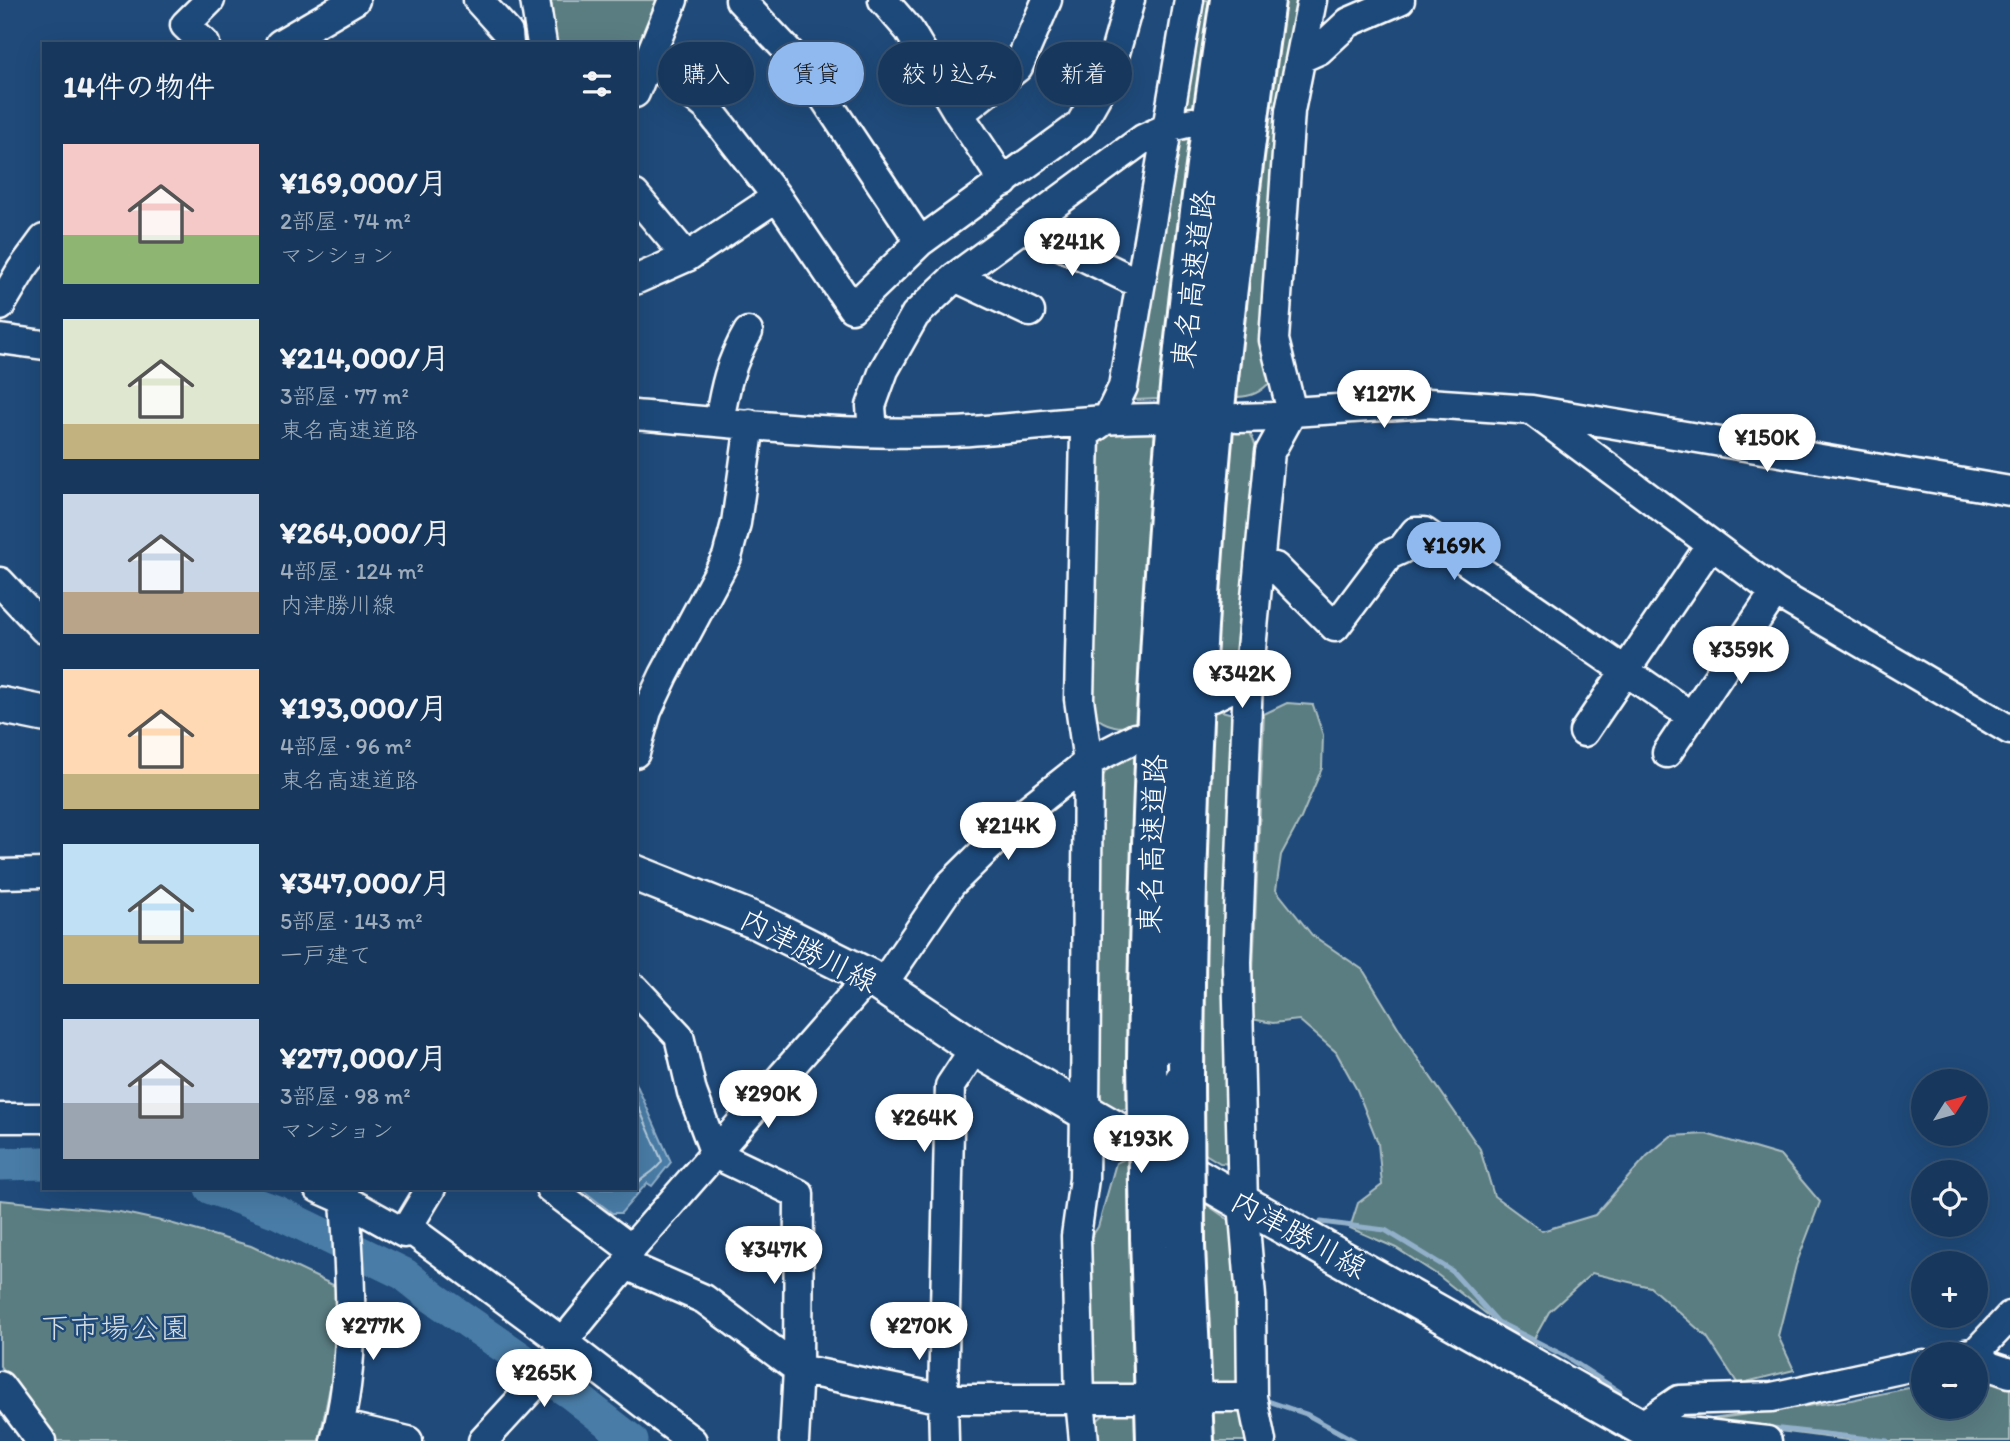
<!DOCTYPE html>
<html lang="ja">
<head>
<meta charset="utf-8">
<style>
	:root { --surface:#17385c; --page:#203f62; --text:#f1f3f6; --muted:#9eacbb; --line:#365272; --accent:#90b9f0 }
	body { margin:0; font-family:Itim,"Klee One",sans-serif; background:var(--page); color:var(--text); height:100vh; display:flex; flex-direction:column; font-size:26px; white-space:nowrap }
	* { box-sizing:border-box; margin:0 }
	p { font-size:23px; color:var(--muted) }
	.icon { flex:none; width:38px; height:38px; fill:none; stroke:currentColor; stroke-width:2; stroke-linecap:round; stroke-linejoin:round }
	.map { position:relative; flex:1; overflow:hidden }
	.panel { position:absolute; left:42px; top:42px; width:595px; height:1148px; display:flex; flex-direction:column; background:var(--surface); border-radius:0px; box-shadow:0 7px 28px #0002,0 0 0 2px var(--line) }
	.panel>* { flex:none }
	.guide { position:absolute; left:658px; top:42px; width:665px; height:63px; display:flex; gap:14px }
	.needle { width:46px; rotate:53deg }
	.fabs { position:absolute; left:1911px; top:1069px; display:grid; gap:14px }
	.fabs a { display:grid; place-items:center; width:77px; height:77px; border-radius:50%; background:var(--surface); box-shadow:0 7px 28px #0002,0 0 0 2px var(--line); font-size:35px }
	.price { position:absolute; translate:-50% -60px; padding:0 16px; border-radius:24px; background:#fff; color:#222; font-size:23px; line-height:46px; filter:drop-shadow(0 2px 4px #0008) }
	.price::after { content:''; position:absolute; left:50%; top:42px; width:21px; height:16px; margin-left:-10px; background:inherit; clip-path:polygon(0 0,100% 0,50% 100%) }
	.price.selected { background:var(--accent); color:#111 }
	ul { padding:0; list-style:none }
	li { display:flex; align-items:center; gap:21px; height:175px; padding:0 21px }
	li span { display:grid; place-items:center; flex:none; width:196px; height:140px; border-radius:0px; color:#555 }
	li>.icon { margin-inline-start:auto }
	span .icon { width:84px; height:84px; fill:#fffc; stroke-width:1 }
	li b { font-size:30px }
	h2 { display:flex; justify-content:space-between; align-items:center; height:84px; padding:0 21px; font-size:30px }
	.tag { padding:0 24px; border-radius:32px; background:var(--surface); box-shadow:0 7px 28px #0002,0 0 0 2px var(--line); font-size:24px; line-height:63px }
	.tag.selected { background:var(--accent); color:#111 }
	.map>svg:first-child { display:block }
	.green { fill:#5a7d82; stroke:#acbec0; stroke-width:2 }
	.water { fill:#497ca6; stroke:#92b0ca; stroke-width:2 }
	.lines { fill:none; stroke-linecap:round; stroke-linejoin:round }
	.shore { stroke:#b6cbdb; stroke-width:2 }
	.stream { stroke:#92b0ca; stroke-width:5 }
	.river { stroke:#497ca6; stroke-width:33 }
	.minor-casing { stroke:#fff; stroke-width:33 }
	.major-casing { stroke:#fff; stroke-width:40 }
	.highway-casing { stroke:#fff; stroke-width:44 }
	.minor { stroke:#1f4a7a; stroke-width:28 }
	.major { stroke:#1f4a7a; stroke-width:35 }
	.highway { stroke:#1f4a7a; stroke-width:38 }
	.highway-bridge-casing { stroke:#fff; stroke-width:44; stroke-linecap:butt }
	.highway-bridge { stroke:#1f4a7a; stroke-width:38 }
	.labels { text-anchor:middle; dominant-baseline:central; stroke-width:5; stroke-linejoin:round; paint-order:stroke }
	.street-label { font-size:30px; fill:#fff; stroke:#1f4a7a }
	.park-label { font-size:30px; fill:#d6dee0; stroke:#1f4a7a }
</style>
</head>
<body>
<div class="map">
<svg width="2010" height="1441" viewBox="0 0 2010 1441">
	<rect width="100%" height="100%" fill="#1f4a7a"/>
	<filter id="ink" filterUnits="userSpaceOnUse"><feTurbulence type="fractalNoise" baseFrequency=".0143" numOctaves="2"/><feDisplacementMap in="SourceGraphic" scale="14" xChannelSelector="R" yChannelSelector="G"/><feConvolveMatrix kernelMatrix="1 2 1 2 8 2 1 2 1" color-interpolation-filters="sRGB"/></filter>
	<g filter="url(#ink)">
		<path class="green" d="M 551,0 L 663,0 L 635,70 L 635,44 L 556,44 Z
			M 1194,0 L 1212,0 L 1192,115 L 1182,109 Z
			M 1284,0 L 1301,0 L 1279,105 L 1268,107 Z
			M 1265,118 L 1273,118 L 1284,125 L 1278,384 L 1267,385 C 1257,395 1247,397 1233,397 Z
			M 1191,128 L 1159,399 L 1135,400 L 1172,138 Z
			M 1231,422 C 1246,427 1252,432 1256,448 L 1247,556 L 1245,642 L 1233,671 L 1212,685 Z
			M 1157,424 L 1135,724 C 1123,730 1105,726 1095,716 C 1091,712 1089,705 1087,700 L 1096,436 Z
			M 1287,703 L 1313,705 L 1323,735 L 1322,768 L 1301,818 L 1281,855 L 1276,890 L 1312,935 L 1363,970 L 1412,1050 L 1480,1149 L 1494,1196 L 1542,1231 L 1595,1215 L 1647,1156 L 1671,1136 L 1706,1134 L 1781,1156 L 1820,1202 L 1796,1265 L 1778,1336 L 1794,1370 L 1738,1384 L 1707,1337 L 1650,1287 L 1592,1273 L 1549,1312 L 1529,1348 L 1439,1276 L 1396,1248 L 1350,1228 L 1358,1203 L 1382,1185 L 1378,1143 L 1357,1090 L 1336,1052 L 1299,1020 L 1273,1023 L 1251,1019 L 1264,714 Z
			M 1210,708 L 1233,714 L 1231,1164 L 1220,1163 L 1202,1152 Z
			M 1135,747 L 1126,1109 L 1114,1111 L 1101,1099 L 1091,1033 L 1097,791 C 1105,766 1113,760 1135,747 Z
			M 1127,1158 L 1134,1393 L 1097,1387 L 1093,1381 L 1090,1239 L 1098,1227 L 1116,1163 Z
			M 0,1200 L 120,1212 L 170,1223 L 251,1246 L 337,1287 L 336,1342 L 332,1377 L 319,1441 L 55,1441 L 0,1366 Z
			M 1203,1202 L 1229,1220 L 1245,1289 L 1249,1373 L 1237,1386 L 1211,1392 Z
			M 1976,1369 L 2010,1383 L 2010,1441 L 1856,1441 L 1718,1423 L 1712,1419 L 1851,1400 L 1923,1385 L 1923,1407 L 1976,1407 Z
			M 1210,1403 L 1238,1406 L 1251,1422 L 1252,1441 L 1212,1441 Z
			M 1137,1407 L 1138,1441 L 1095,1441 L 1093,1425 C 1105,1410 1118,1408 1137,1407 Z"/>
		<path class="water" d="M 635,1081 L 671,1162 L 652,1186 L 647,1183 L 621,1213 L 612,1213 L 580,1188 L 635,1188 Z"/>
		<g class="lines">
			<path class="shore" d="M 635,1099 L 662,1161 C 655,1173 644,1175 635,1186"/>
			<path class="stream" d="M 1321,1222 L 1385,1230 L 1452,1271 L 1498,1322 L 1565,1356 L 1620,1392
				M 1268,1401 L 1306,1414 L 1355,1441
				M 1764,1427 L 1887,1441"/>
			<path class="river" d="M 0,1164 L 44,1163
				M 211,1188 L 277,1212 L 404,1274 L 434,1298 L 572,1394 L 632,1441"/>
			<g class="minor-casing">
				<path id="minor" d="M 478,0 L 508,33 L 509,44
					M 535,0 L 542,44
					M 740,0 L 805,69 L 920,242
					M 883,0 L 909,30 L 959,114 L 1004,182
					M 205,44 L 185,25 L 210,0
					M 280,44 L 355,0
					M 1301,58 L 1319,50 L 1349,22 L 1400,0
					M 650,60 L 707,107 L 777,197 L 852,308 L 920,242 L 1080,125 L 1109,74 L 1130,0
					M 635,93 L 673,0
					M 959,114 L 1018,67 L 1047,0
					M 635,195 L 687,257
					M 1025,228 L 1140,284
					M 955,277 L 1030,312
					M 635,280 L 687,257 L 777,197
					M 0,306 L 22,269 L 44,239
					M 0,339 L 44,345
					M 1534,412 L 1775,592 L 2010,730
					M 635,415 C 741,424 847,436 954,432 C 1021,429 1087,418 1155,418
					M 1237,418 L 1273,417 L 1292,412 L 1428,403 L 1532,410 L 2010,491
					M 719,422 C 725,387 730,363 748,332
					M 873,432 L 871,406 L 884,370 L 915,315 L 955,277 L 1143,139 L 1167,128 L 1192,122
					M 1259,564 L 1275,567 L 1335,627 L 1389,555 L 1402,549 L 1415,532 L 1424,532 L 1691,716
					M 0,582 L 44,629
					M 1213,697 L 1248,680
					M 1584,732 L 1711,544
					M 635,753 L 647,711 L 664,675 L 727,557 L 736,523 L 750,424
					M 1667,753 L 1775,592
					M 0,874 L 44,873
					M 882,985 L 951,884 L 1021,815 L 1088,762 L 1135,738
					M 635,989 L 679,1036 L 692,1092 L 715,1154 L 799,1194 L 798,1369 L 794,1441
					M 0,1118 L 44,1118
					M 318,1188 L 345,1200 L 404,1233 L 431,1188
					M 550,1188 L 631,1249
					M 407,1227 L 563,1342 L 692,1441
					M 626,1265 L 704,1299 L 798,1369 L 943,1399 L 1133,1399
					M 563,1342 L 626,1265 L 631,1249 L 869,977
					M 1976,1352 L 1989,1366 L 2010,1373
					M 1965,1354 L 1976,1352 L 2010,1316
					M 0,1386 L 41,1441
					M 1213,1397 L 1252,1397
					M 339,1425 L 408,1441
					M 1641,1426 L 1679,1400 L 1772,1397 L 1923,1364
					M 1644,1427 L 1767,1441
					M 335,1441 C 358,1360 350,1271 344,1188
					M 483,1441 L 569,1347
					M 944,1441 L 943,1399 L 950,1086 L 975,1048
					M 1084,1441 L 1080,1400 L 1076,1236 L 1084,1179 L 1085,1110 L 1088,762 L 1079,699 L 1085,434 L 1108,418 L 1123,387 L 1189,0
					M 1261,1441 L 1252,1397 L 1251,1297 L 1243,1203 L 1237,962 L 1248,680 L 1270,452 L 1292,412 L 1274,340 L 1290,111 L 1312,0"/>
			</g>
			<g class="major-casing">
				<path id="major" d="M 0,705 L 44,714
					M 635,873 L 761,923 L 869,977 L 975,1048 L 1243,1203 L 1666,1441"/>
			</g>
			<g class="highway-casing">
				<path id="highway" d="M 1147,1062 C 1150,851 1157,640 1176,430 C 1189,286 1208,143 1230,0
					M 1184,1081 C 1185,863 1193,645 1213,428 C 1227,285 1245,142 1265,0
					M 1150,1236 L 1156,1441
					M 1185,1246 L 1194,1441"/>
			</g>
			<use href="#minor" class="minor"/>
			<use href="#major" class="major"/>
			<use href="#highway" class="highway"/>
			<g class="highway-bridge-casing">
				<path id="highway-bridge" d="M 1147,1062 L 1150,1236
					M 1184,1081 L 1185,1246"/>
			</g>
			<use href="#highway-bridge" class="highway-bridge"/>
		</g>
	</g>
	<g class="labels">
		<g class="street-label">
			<text transform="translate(1193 279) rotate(-83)">東名高速道路</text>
			<text transform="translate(1152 844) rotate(-88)">東名高速道路</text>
			<text transform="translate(809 950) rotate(27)">内津勝川線</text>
			<text transform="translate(1299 1234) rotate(29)">内津勝川線</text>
		</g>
		<g class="park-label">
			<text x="115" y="1327">下市場公園</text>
		</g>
	</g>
</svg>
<div class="fabs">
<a><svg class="needle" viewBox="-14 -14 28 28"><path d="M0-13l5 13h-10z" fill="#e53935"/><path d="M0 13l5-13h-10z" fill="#9eacbb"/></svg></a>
<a><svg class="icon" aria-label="locate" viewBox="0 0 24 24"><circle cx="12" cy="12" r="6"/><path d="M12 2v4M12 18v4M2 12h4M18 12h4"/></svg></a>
<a>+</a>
<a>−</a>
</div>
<b class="price" style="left:1072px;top:278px">¥241K</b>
<b class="price" style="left:1384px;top:430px">¥127K</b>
<b class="price" style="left:1767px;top:474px">¥150K</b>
<b class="price selected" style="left:1454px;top:582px">¥169K</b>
<b class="price" style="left:1741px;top:686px">¥359K</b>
<b class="price" style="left:1242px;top:710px">¥342K</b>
<b class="price" style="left:1008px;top:862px">¥214K</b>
<b class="price" style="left:768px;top:1130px">¥290K</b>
<b class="price" style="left:924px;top:1154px">¥264K</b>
<b class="price" style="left:1141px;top:1175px">¥193K</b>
<b class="price" style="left:774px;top:1286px">¥347K</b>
<b class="price" style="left:373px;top:1362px">¥277K</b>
<b class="price" style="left:919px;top:1362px">¥270K</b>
<b class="price" style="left:544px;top:1409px">¥265K</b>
<div class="guide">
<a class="tag">購入</a>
<a class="tag selected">賃貸</a>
<a class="tag">絞り込み</a>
<a class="tag">新着</a>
</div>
<section class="panel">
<h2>14件の物件<svg class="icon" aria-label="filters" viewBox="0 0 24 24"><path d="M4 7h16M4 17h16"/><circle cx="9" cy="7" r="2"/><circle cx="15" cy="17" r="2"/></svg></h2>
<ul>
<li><span style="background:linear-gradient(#f6c9c9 65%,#8fb573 0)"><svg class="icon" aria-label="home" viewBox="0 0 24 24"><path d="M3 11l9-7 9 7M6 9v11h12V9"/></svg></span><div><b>¥169,000/月</b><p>2部屋 · 74 m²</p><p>マンション</p></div></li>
<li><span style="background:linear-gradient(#dfe7d0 75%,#c2b280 0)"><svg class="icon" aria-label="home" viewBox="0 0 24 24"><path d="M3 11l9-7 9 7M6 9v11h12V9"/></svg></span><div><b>¥214,000/月</b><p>3部屋 · 77 m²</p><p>東名高速道路</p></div></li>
<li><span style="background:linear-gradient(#c9d6e8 70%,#b9a48a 0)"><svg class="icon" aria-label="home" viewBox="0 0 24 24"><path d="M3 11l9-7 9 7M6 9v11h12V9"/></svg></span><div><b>¥264,000/月</b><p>4部屋 · 124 m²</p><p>内津勝川線</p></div></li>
<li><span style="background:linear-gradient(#ffd9b3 75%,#c2b280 0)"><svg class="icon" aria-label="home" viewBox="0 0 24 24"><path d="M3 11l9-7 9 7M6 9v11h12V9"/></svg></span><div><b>¥193,000/月</b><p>4部屋 · 96 m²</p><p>東名高速道路</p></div></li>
<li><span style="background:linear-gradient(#bfe0f5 65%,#c2b280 0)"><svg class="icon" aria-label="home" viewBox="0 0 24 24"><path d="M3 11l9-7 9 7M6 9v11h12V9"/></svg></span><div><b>¥347,000/月</b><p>5部屋 · 143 m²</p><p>一戸建て</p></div></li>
<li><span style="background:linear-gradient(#c9d6e8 60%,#9aa5b1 0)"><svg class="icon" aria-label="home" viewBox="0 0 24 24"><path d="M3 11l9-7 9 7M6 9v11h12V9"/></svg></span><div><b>¥277,000/月</b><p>3部屋 · 98 m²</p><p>マンション</p></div></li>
</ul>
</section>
</div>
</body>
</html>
